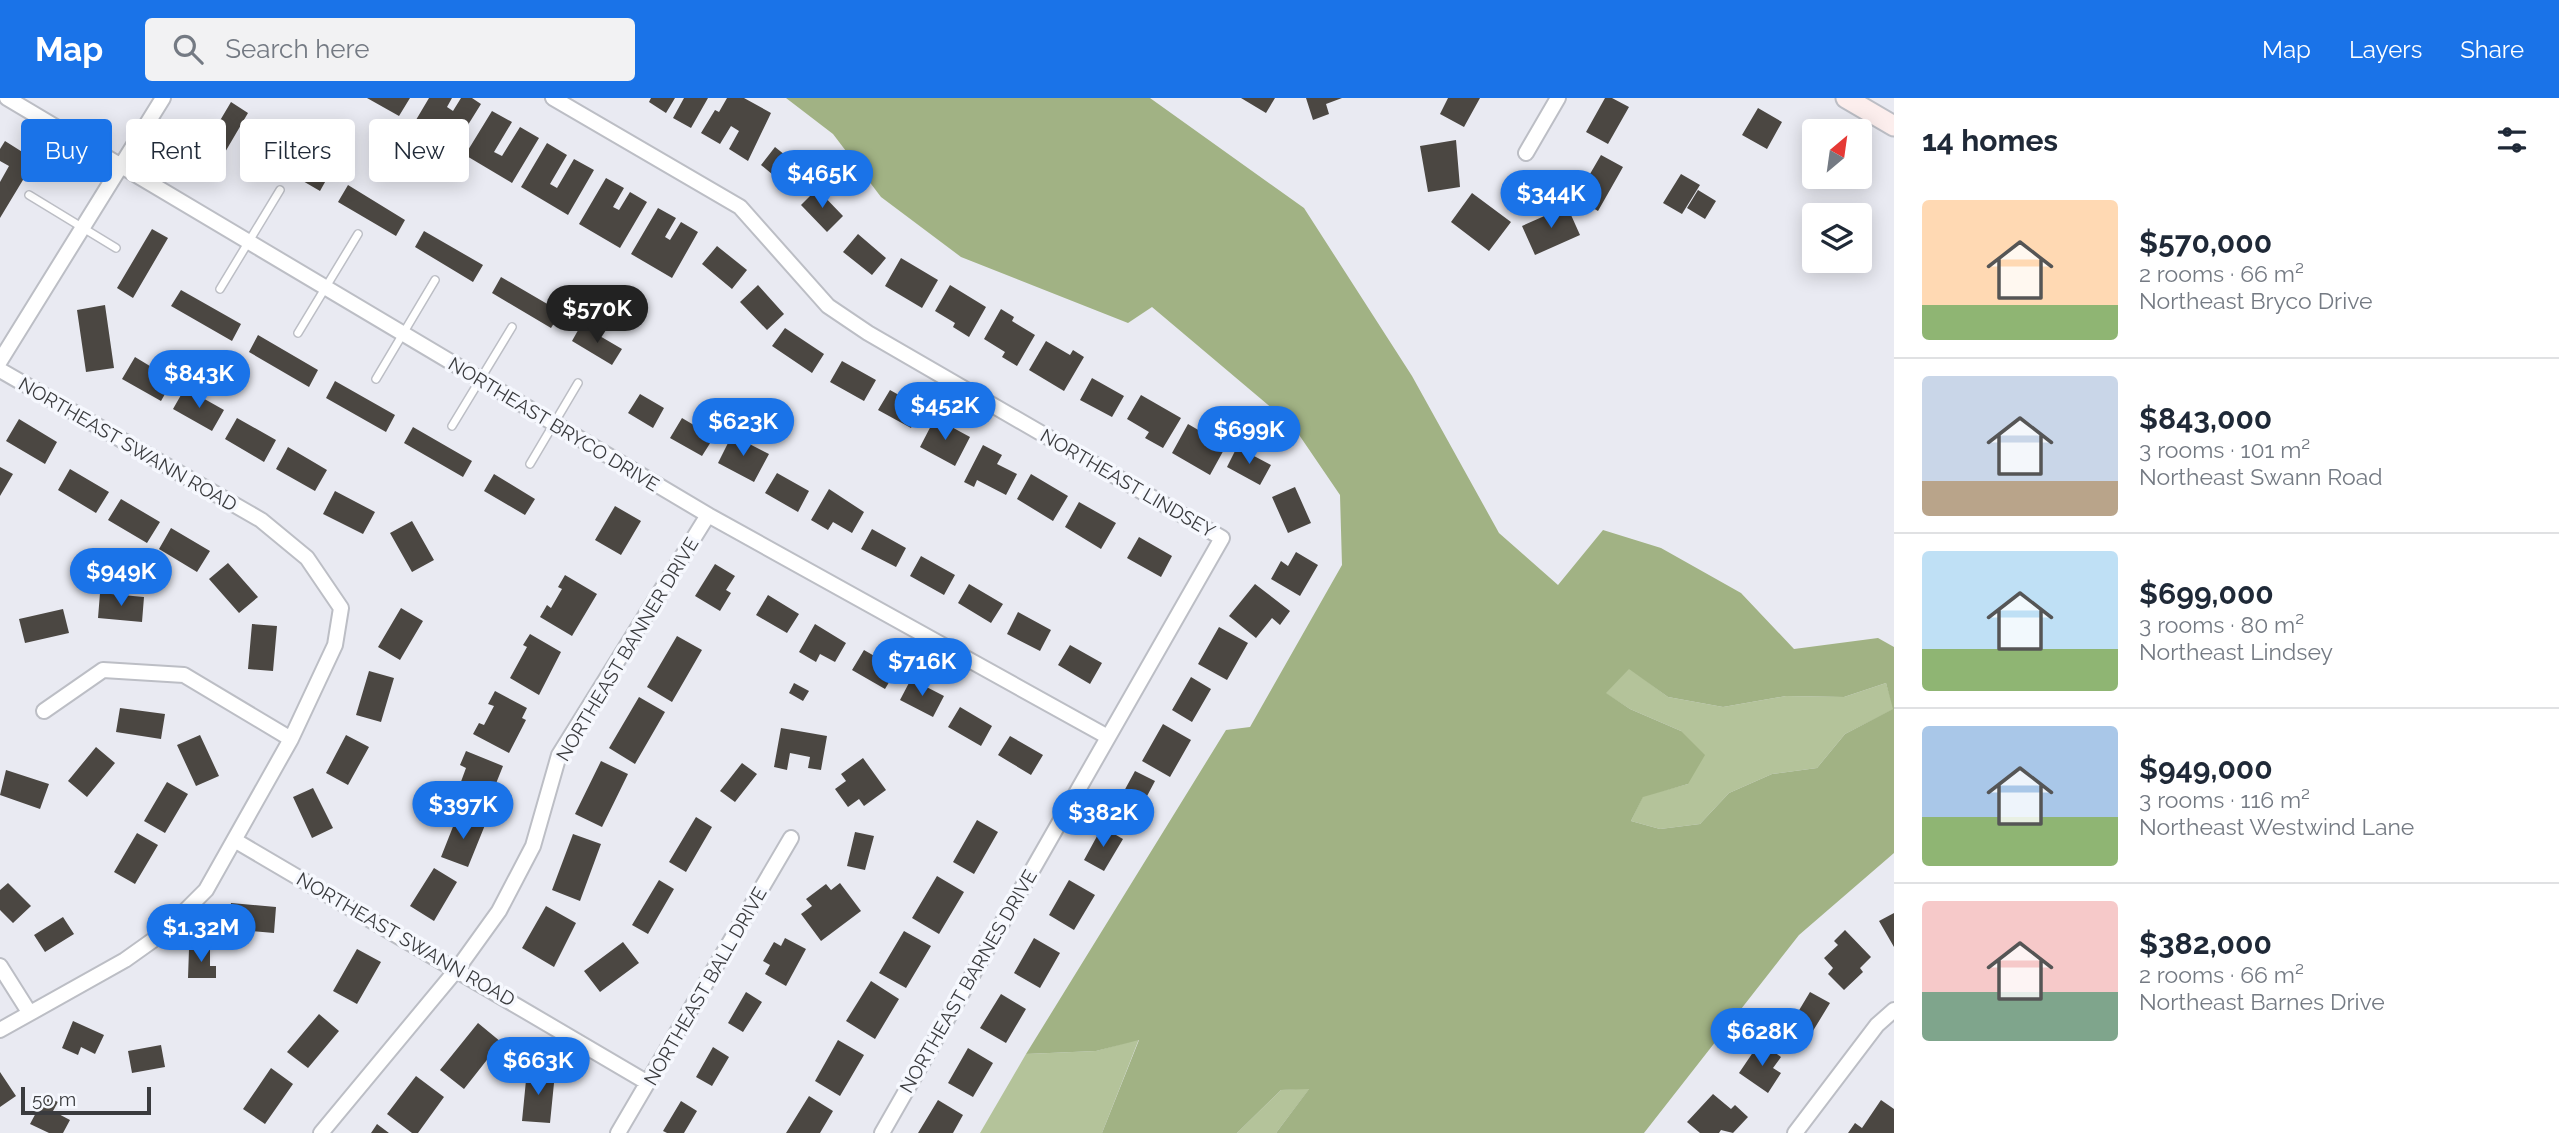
<!DOCTYPE html>
<html lang="en">
<head>
<meta charset="utf-8">
<style>
	:root { --surface:#fff; --page:#f2f2f3; --text:#1f2937; --muted:#747a83; --line:#e0e1e3; --accent:#1a73e8 }
	body { margin:0; font-family:Raleway,sans-serif; background:var(--page); color:var(--text); height:100vh; display:flex; flex-direction:column; font-size:26px; white-space:nowrap }
	* { box-sizing:border-box; margin:0 }
	p { font-size:23px; color:var(--muted) }
	.icon { flex:none; width:38px; height:38px; fill:none; stroke:currentColor; stroke-width:2; stroke-linecap:round; stroke-linejoin:round }
	.map { position:relative; flex:1; overflow:hidden }
	.panel { display:flex; flex-direction:column; background:var(--surface); width:665px }
	.panel>* { flex:none }
	.hud { position:absolute; left:21px; top:21px; width:665px; height:63px; display:flex; gap:14px }
	.needle { width:46px; rotate:29deg }
	.tools { position:absolute; left:1802px; top:21px; display:grid; gap:14px }
	.tools a { display:grid; place-items:center; width:70px; height:70px; border-radius:7px; background:var(--surface); box-shadow:0 4px 18px #0003; font-size:35px }
	.scale { position:absolute; left:21px; bottom:18px; width:130px; box-sizing:border-box; padding-left:7px; border:4px solid #3a3b3e; border-top:0; font-size:19px; line-height:24px; white-space:nowrap; color:#3a3b3e; -webkit-text-stroke:5px #f6f8fe; paint-order:stroke }
	.price { position:absolute; translate:-50% -60px; padding:0 16px; border-radius:24px; background:var(--accent); color:#fff; font-size:23px; line-height:46px; filter:drop-shadow(0 2px 4px #0008) }
	.price::after { content:''; position:absolute; left:50%; top:42px; width:21px; height:16px; margin-left:-10px; background:inherit; clip-path:polygon(0 0,100% 0,50% 100%) }
	.price.on { background:#222; color:#fff }
	ul { padding:0; list-style:none }
	li { display:flex; align-items:center; gap:21px; height:175px; padding:0 28px }
	li+li { border-top:2px solid var(--line) }
	li span { display:grid; place-items:center; flex:none; width:196px; height:140px; border-radius:7px; color:#555 }
	li>.icon { margin-inline-start:auto }
	span .icon { width:84px; height:84px; fill:#fffc; stroke-width:1 }
	li b { font-size:30px }
	h2 { display:flex; justify-content:space-between; align-items:center; height:84px; padding:0 28px; font-size:30px }
	.pill { padding:0 24px; border-radius:7px; background:var(--surface); box-shadow:0 4px 18px #0003; font-size:24px; line-height:63px }
	.pill.on { background:var(--accent); color:#fff }
	header { display:flex; align-items:center; gap:42px; box-sizing:border-box; height:98px; padding:0 35px; background:var(--accent); color:#fff }
	header strong { font-size:33px }
	nav { display:flex; gap:38px; margin-inline-start:auto; font-size:24px }
	.search { width:490px; height:63px; background:var(--page); display:flex; align-items:center; gap:18px; box-sizing:border-box; padding:0 24px; border-radius:7px; color:var(--muted); font-size:26px }
	main { display:flex; flex:1; min-height:0 }
	.map>svg:first-child { display:block }
	.green { fill:#b4c39a }
	.forest { fill:#a1b284; fill-rule:evenodd }
	.building { fill:#4b4742 }
	.lines { fill:none; stroke-linecap:round; stroke-linejoin:round }
	.lane-casing { stroke:#bcbec5; stroke-width:10 }
	.street-casing { stroke:#bcbec5; stroke-width:18 }
	.secondary-casing { stroke:#bcbec5; stroke-width:23 }
	.lane { stroke:#fff; stroke-width:7 }
	.street { stroke:#fff; stroke-width:14 }
	.secondary { stroke:#fceeed; stroke-width:19 }
	.labels { text-anchor:middle; dominant-baseline:central; stroke-width:7; stroke-linejoin:round; paint-order:stroke }
	.street-label { font-size:19px; fill:#3a3b3e; stroke:#f6f8fe }
</style>
</head>
<body>
<header>
<strong>Map</strong>
<div class="search"><svg class="icon" aria-label="search" viewBox="0 0 24 24"><circle cx="10" cy="10" r="6"/><path d="M15 15l6 6"/></svg>Search here</div>
<nav><a>Map</a><a>Layers</a><a>Share</a></nav>
</header>
<main>
<div class="map">
<svg width="1894" height="1035" viewBox="0 0 1894 1035">
	<rect width="100%" height="100%" fill="#e9eaf2"/>
	<path class="green" d="M 1629,570 L 1668,599 L 1723,609 L 1786,598 L 1844,599 L 1886,585 L 1894,611 L 1845,636 L 1817,670 L 1772,676 L 1729,695 L 1700,726 L 1660,731 L 1631,723 L 1643,698 L 1688,686 L 1681,633 L 1630,611 L 1605,595 Z
		M 1139,941 L 1102,1035 L 980,1035 L 1026,956 L 1096,953 Z
		M 1310,990 L 1276,1035 L 1237,1035 L 1281,992 Z"/>
	<path class="forest" d="M 786,0 L 1150,0 L 1304,110 L 1412,278 L 1499,435 L 1558,487 L 1603,432 L 1661,450 L 1741,495 L 1794,551 L 1878,540 L 1894,549 L 1894,755 L 1799,837 L 1644,1035 L 1276,1035 L 1309,991 L 1281,992 L 1237,1035 L 1102,1035 L 1139,942 L 1096,953 L 1026,956 L 1226,632 L 1250,629 L 1342,467 L 1340,397 L 1293,328 L 1152,209 L 1128,225 L 961,159 L 881,99 L 833,36 ZM 1629,571 L 1668,599 L 1723,609 L 1786,598 L 1844,599 L 1886,585 L 1893,611 L 1845,636 L 1817,670 L 1772,676 L 1729,695 L 1700,726 L 1660,731 L 1631,723 L 1643,699 L 1688,686 L 1705,657 L 1681,633 L 1630,611 L 1606,595 Z"/>
	<path class="building" d="M 367,0 L 410,0 L 399,18 Z
		M 429,0 L 452,0 L 447,9 L 453,13 L 461,0 L 472,0 L 481,6 L 453,51 L 413,27 Z
		M 651,0 L 675,0 L 666,15 L 649,4 Z
		M 684,0 L 708,0 L 691,30 L 673,20 Z
		M 727,0 L 744,0 L 771,15 L 748,63 L 729,51 L 739,33 L 731,28 L 720,46 L 701,35 L 715,12 L 719,14 Z
		M 1241,0 L 1275,0 L 1266,15 Z
		M 1306,0 L 1342,0 L 1326,6 L 1329,16 L 1313,22 Z
		M 1448,0 L 1480,0 L 1464,29 L 1440,16 Z
		M 1605,0 L 1612,0 L 1629,9 L 1608,46 L 1586,34 Z
		M 231,4 L 248,15 L 214,73 L 196,63 Z
		M 1758,10 L 1782,24 L 1767,51 L 1742,37 Z
		M 492,13 L 512,24 L 494,54 L 502,58 L 520,29 L 539,40 L 512,85 L 465,57 Z
		M 270,42 L 329,77 L 320,93 L 260,58 Z
		M 1456,42 L 1460,89 L 1428,94 L 1420,48 Z
		M 5,43 L 35,62 L 0,120 L 0,84 L 9,68 L 0,63 L 0,51 Z
		M 547,45 L 567,57 L 550,86 L 557,90 L 574,61 L 594,72 L 568,117 L 521,89 Z
		M 775,49 L 805,73 L 790,91 L 761,67 Z
		M 1601,57 L 1623,69 L 1598,113 L 1576,100 Z
		M 1681,76 L 1700,87 L 1682,116 L 1663,105 Z
		M 606,80 L 624,90 L 613,109 L 619,112 L 630,94 L 647,104 L 620,150 L 579,126 Z
		M 348,87 L 405,122 L 396,138 L 338,104 Z
		M 817,91 L 843,118 L 827,134 L 801,107 Z
		M 1698,92 L 1716,103 L 1705,121 L 1687,110 Z
		M 1472,95 L 1511,124 L 1489,153 L 1451,124 Z
		M 1567,108 L 1580,137 L 1535,157 L 1522,128 Z
		M 658,110 L 676,120 L 665,139 L 670,142 L 681,124 L 698,134 L 672,180 L 631,156 Z
		M 152,131 L 168,140 L 133,200 L 117,190 Z
		M 424,133 L 483,167 L 473,184 L 415,149 Z
		M 858,136 L 886,160 L 872,177 L 843,154 Z
		M 717,148 L 747,172 L 732,191 L 702,166 Z
		M 901,160 L 938,182 L 922,210 L 885,188 Z
		M 501,179 L 561,214 L 551,230 L 492,195 Z
		M 758,187 L 784,216 L 767,232 L 740,204 Z
		M 950,187 L 986,209 L 969,239 L 953,229 L 955,225 L 935,213 Z
		M 181,192 L 241,226 L 232,243 L 171,208 Z
		M 105,207 L 114,270 L 86,274 L 77,212 Z
		M 1001,211 L 1014,219 L 1012,223 L 1035,237 L 1017,268 L 1002,259 L 1005,254 L 984,241 Z
		M 581,227 L 622,251 L 612,267 L 572,243 Z
		M 785,230 L 824,256 L 812,275 L 772,248 Z
		M 258,237 L 318,272 L 309,289 L 249,254 Z
		M 1046,243 L 1070,257 L 1073,252 L 1084,259 L 1064,293 L 1029,272 Z
		M 135,259 L 173,282 L 161,303 L 122,281 Z
		M 842,263 L 876,282 L 864,303 L 830,284 Z
		M 1092,280 L 1124,298 L 1112,319 L 1080,302 Z
		M 335,283 L 395,317 L 386,334 L 326,300 Z
		M 185,290 L 224,312 L 212,333 L 173,311 Z
		M 890,292 L 922,310 L 911,330 L 878,312 Z
		M 640,296 L 664,310 L 653,330 L 628,315 Z
		M 1141,297 L 1181,320 L 1163,350 L 1145,340 L 1149,334 L 1127,321 Z
		M 237,320 L 276,342 L 264,364 L 225,341 Z
		M 682,320 L 714,339 L 702,358 L 670,340 Z
		M 935,320 L 970,339 L 955,368 L 920,349 Z
		M 19,321 L 57,344 L 45,366 L 6,343 Z
		M 1188,326 L 1226,348 L 1210,377 L 1172,355 Z
		M 413,329 L 472,363 L 463,379 L 404,345 Z
		M 732,337 L 769,356 L 754,384 L 718,365 Z
		M 983,347 L 1002,357 L 997,366 L 1017,376 L 1006,397 L 977,382 L 974,389 L 964,384 Z
		M 288,349 L 327,372 L 315,393 L 276,371 Z
		M 1237,349 L 1271,367 L 1260,387 L 1227,369 Z
		M 0,369 L 13,376 L 0,398 Z
		M 70,371 L 109,394 L 96,415 L 58,392 Z
		M 777,375 L 809,393 L 798,414 L 765,395 Z
		M 494,376 L 535,401 L 525,417 L 484,393 Z
		M 1031,376 L 1068,398 L 1053,423 L 1017,401 Z
		M 1295,389 L 1311,425 L 1288,435 L 1272,399 Z
		M 829,391 L 864,414 L 852,435 L 833,424 L 828,432 L 811,422 Z
		M 335,393 L 375,414 L 363,436 L 323,416 Z
		M 121,401 L 160,424 L 147,445 L 108,422 Z
		M 1079,404 L 1116,425 L 1101,451 L 1065,429 Z
		M 615,408 L 641,423 L 621,457 L 595,442 Z
		M 412,423 L 434,462 L 412,474 L 390,435 Z
		M 171,430 L 210,453 L 197,474 L 159,451 Z
		M 872,431 L 906,450 L 896,469 L 861,451 Z
		M 1139,439 L 1172,458 L 1161,479 L 1127,460 Z
		M 1296,454 L 1318,467 L 1300,498 L 1271,481 L 1281,463 L 1288,468 Z
		M 921,458 L 955,477 L 944,497 L 910,478 Z
		M 228,465 L 258,499 L 239,515 L 209,481 Z
		M 715,466 L 735,478 L 726,492 L 731,495 L 720,513 L 695,498 Z
		M 565,477 L 597,496 L 572,538 L 540,519 L 547,507 L 551,510 L 562,491 L 558,489 Z
		M 969,486 L 1003,506 L 991,525 L 958,505 Z
		M 1255,486 L 1290,513 L 1280,527 L 1272,520 L 1256,540 L 1229,518 Z
		M 100,495 L 144,499 L 142,524 L 98,520 Z
		M 768,497 L 799,516 L 787,535 L 756,517 Z
		M 401,510 L 423,523 L 400,562 L 378,549 Z
		M 63,511 L 69,535 L 25,545 L 19,521 Z
		M 1018,514 L 1051,532 L 1040,553 L 1007,536 Z
		M 252,526 L 277,528 L 273,573 L 248,571 Z
		M 815,526 L 846,545 L 835,564 L 820,556 L 816,564 L 799,554 Z
		M 1219,529 L 1248,545 L 1227,582 L 1198,566 Z
		M 530,536 L 561,554 L 539,597 L 510,580 L 527,549 L 523,547 Z
		M 677,538 L 702,552 L 672,604 L 647,589 Z
		M 1070,547 L 1102,565 L 1090,586 L 1058,567 Z
		M 864,552 L 897,571 L 885,591 L 852,572 Z
		M 369,573 L 394,580 L 381,624 L 356,617 Z
		M 1191,579 L 1211,591 L 1192,624 L 1172,612 Z
		M 911,581 L 944,598 L 933,619 L 900,602 Z
		M 794,585 L 809,593 L 803,603 L 789,595 Z
		M 495,593 L 527,610 L 522,620 L 526,622 L 509,655 L 473,636 L 479,625 L 484,627 L 494,608 L 488,606 Z
		M 639,599 L 665,614 L 635,666 L 609,650 Z
		M 960,609 L 992,628 L 981,648 L 948,629 Z
		M 120,610 L 165,616 L 161,641 L 116,634 Z
		M 1163,626 L 1191,642 L 1170,679 L 1142,663 Z
		M 781,630 L 827,638 L 821,672 L 808,670 L 810,659 L 790,655 L 787,672 L 774,669 Z
		M 200,637 L 219,678 L 196,688 L 177,647 Z
		M 346,637 L 369,649 L 348,687 L 326,675 Z
		M 1010,638 L 1043,657 L 1031,677 L 998,657 Z
		M 96,649 L 115,665 L 87,699 L 68,683 Z
		M 466,653 L 503,668 L 485,713 L 449,700 L 454,687 L 459,689 L 466,670 L 460,667 Z
		M 863,660 L 886,692 L 864,708 L 859,701 L 848,709 L 835,691 L 846,683 L 841,676 Z
		M 601,663 L 628,676 L 602,729 L 575,716 Z
		M 742,665 L 757,676 L 735,704 L 720,693 Z
		M 6,672 L 49,686 L 40,711 L 0,697 Z
		M 1135,673 L 1155,683 L 1137,717 L 1117,706 Z
		M 167,684 L 188,696 L 165,735 L 144,723 Z
		M 313,690 L 333,730 L 312,740 L 293,699 Z
		M 458,716 L 485,727 L 468,769 L 441,759 Z
		M 696,719 L 712,729 L 686,774 L 669,764 Z
		M 977,722 L 998,734 L 974,776 L 953,764 Z
		M 1102,729 L 1123,741 L 1104,773 L 1084,762 Z
		M 855,734 L 874,738 L 865,772 L 847,768 Z
		M 137,735 L 158,747 L 135,786 L 114,774 Z
		M 573,736 L 601,746 L 580,803 L 552,792 Z
		M 434,770 L 457,784 L 434,823 L 410,808 Z
		M 937,778 L 964,794 L 939,836 L 912,820 Z
		M 659,782 L 674,791 L 648,836 L 632,827 Z
		M 1069,782 L 1095,797 L 1074,832 L 1049,817 Z
		M 8,785 L 31,808 L 13,825 L 0,812 L 0,792 Z
		M 840,785 L 861,813 L 821,843 L 801,816 L 812,808 L 806,801 L 826,786 L 831,792 Z
		M 231,805 L 276,809 L 274,835 L 228,831 Z
		M 546,808 L 576,825 L 554,869 L 522,850 Z
		M 1894,815 L 1894,849 L 1879,823 Z
		M 63,819 L 74,836 L 45,854 L 34,837 Z
		M 1845,832 L 1871,859 L 1860,870 L 1863,874 L 1844,892 L 1828,876 L 1833,870 L 1824,860 L 1838,847 L 1834,843 Z
		M 904,833 L 931,848 L 906,890 L 879,875 Z
		M 785,840 L 806,851 L 786,888 L 765,876 L 770,867 L 763,863 L 774,844 L 781,848 Z
		M 1034,840 L 1060,855 L 1040,890 L 1014,875 Z
		M 623,844 L 639,865 L 600,894 L 584,873 Z
		M 189,851 L 210,851 L 210,868 L 216,868 L 216,880 L 188,880 Z
		M 357,851 L 381,864 L 357,906 L 333,893 Z
		M 871,883 L 899,901 L 875,941 L 846,923 Z
		M 746,894 L 762,904 L 743,934 L 728,925 Z
		M 1810,894 L 1830,905 L 1805,946 L 1786,934 Z
		M 1001,896 L 1026,911 L 1006,945 L 980,930 Z
		M 319,916 L 339,933 L 308,970 L 287,954 Z
		M 73,923 L 104,937 L 95,956 L 81,949 L 78,957 L 62,950 Z
		M 478,925 L 501,944 L 464,991 L 440,972 Z
		M 838,942 L 864,957 L 840,998 L 815,983 Z
		M 1760,944 L 1781,959 L 1773,970 L 1781,975 L 1768,995 L 1739,975 Z
		M 161,947 L 165,969 L 132,975 L 128,953 Z
		M 713,949 L 729,959 L 712,988 L 696,979 Z
		M 968,950 L 993,965 L 973,999 L 948,985 Z
		M 271,970 L 293,986 L 265,1026 L 243,1011 Z
		M 527,972 L 555,975 L 550,1025 L 522,1023 Z
		M 0,974 L 16,998 L 0,1009 Z
		M 416,978 L 444,999 L 418,1035 L 412,1035 L 387,1016 Z
		M 1713,996 L 1731,1011 L 1735,1007 L 1748,1019 L 1733,1035 L 1721,1032 L 1719,1035 L 1700,1035 L 1687,1024 Z
		M 45,998 L 58,1004 L 53,1013 L 70,1022 L 63,1035 L 49,1035 L 30,1026 Z
		M 809,998 L 833,1013 L 820,1035 L 786,1035 Z
		M 938,1002 L 963,1017 L 953,1035 L 918,1035 Z
		M 1881,1002 L 1894,1011 L 1894,1035 L 1848,1035 L 1855,1025 L 1862,1030 Z
		M 681,1003 L 697,1013 L 684,1035 L 667,1035 L 663,1033 Z
		M 377,1026 L 389,1035 L 371,1035 Z"/>
	<g class="lines">
		<g class="lane-casing">
			<path id="lane" d="M 29,97 L 116,150
				M 220,191 L 280,92
				M 298,235 L 358,136
				M 376,281 L 435,182
				M 452,328 L 512,229
				M 530,366 L 578,285"/>
		</g>
		<g class="street-casing">
			<path id="street" d="M 7,0 L 708,417 L 1108,639
				M 553,0 L 740,109 L 828,208 L 868,235 L 1222,440 L 882,1035
				M 1526,55 L 1558,0
				M 0,263 L 163,0
				M 0,272 L 261,422 L 307,460 L 341,510 L 335,547 L 291,641 L 206,792 L 163,835 L 125,862 L 0,932
				M 44,613 L 103,572 L 184,577 L 291,641
				M 236,743 L 648,985
				M 0,868 L 29,914
				M 321,1035 L 458,870 L 499,813 L 533,748 L 559,657 L 708,417
				M 618,1035 L 791,740
				M 1795,1035 L 1877,927 L 1894,912"/>
		</g>
		<g class="secondary-casing">
			<path id="secondary" d="M 1846,0 L 1894,28"/>
		</g>
		<use href="#lane" class="lane"/>
		<use href="#street" class="street"/>
		<use href="#secondary" class="secondary"/>
	</g>
	<g class="labels">
		<g class="street-label">
			<text transform="translate(554 326) rotate(31)">NORTHEAST BRYCO DRIVE</text>
			<text transform="translate(128 346) rotate(30)">NORTHEAST SWANN ROAD</text>
			<text transform="translate(1128 385) rotate(30)">NORTHEAST LINDSEY</text>
			<text transform="translate(627 551) rotate(-59)">NORTHEAST BANNER DRIVE</text>
			<text transform="translate(406 841) rotate(30)">NORTHEAST SWANN ROAD</text>
			<text transform="translate(968 883) rotate(-60)">NORTHEAST BARNES DRIVE</text>
			<text transform="translate(705 888) rotate(-60)">NORTHEAST BALL DRIVE</text>
		</g>
	</g>
</svg>
<div class="tools">
<a><svg class="needle" viewBox="-14 -14 28 28"><path d="M0-13l5 13h-10z" fill="#e53935"/><path d="M0 13l5-13h-10z" fill="#747a83"/></svg></a>
<a><svg class="icon" aria-label="layers" viewBox="0 0 24 24"><path d="M12 4l9 5-9 5-9-5zM3 14l9 5 9-5"/></svg></a>
</div>
<div class="scale">50 m</div>
<b class="price" style="left:822px;top:112px">$465K</b>
<b class="price" style="left:1551px;top:132px">$344K</b>
<b class="price on" style="left:597px;top:247px">$570K</b>
<b class="price" style="left:199px;top:312px">$843K</b>
<b class="price" style="left:945px;top:344px">$452K</b>
<b class="price" style="left:743px;top:360px">$623K</b>
<b class="price" style="left:1249px;top:368px">$699K</b>
<b class="price" style="left:121px;top:510px">$949K</b>
<b class="price" style="left:922px;top:600px">$716K</b>
<b class="price" style="left:463px;top:743px">$397K</b>
<b class="price" style="left:1103px;top:751px">$382K</b>
<b class="price" style="left:201px;top:866px">$1.32M</b>
<b class="price" style="left:1762px;top:970px">$628K</b>
<b class="price" style="left:538px;top:999px">$663K</b>
<div class="hud">
<a class="pill on">Buy</a>
<a class="pill">Rent</a>
<a class="pill">Filters</a>
<a class="pill">New</a>
</div>
</div>
<section class="panel">
<h2>14 homes<svg class="icon" aria-label="filters" viewBox="0 0 24 24"><path d="M4 7h16M4 17h16"/><circle cx="9" cy="7" r="2"/><circle cx="15" cy="17" r="2"/></svg></h2>
<ul>
<li><span style="background:linear-gradient(#ffd9b3 75%,#8fb573 0)"><svg class="icon" aria-label="home" viewBox="0 0 24 24"><path d="M3 11l9-7 9 7M6 9v11h12V9"/></svg></span><div><b>$570,000</b><p>2 rooms · 66 m²</p><p>Northeast Bryco Drive</p></div></li>
<li><span style="background:linear-gradient(#c9d6e8 75%,#b9a48a 0)"><svg class="icon" aria-label="home" viewBox="0 0 24 24"><path d="M3 11l9-7 9 7M6 9v11h12V9"/></svg></span><div><b>$843,000</b><p>3 rooms · 101 m²</p><p>Northeast Swann Road</p></div></li>
<li><span style="background:linear-gradient(#bfe0f5 70%,#8fb573 0)"><svg class="icon" aria-label="home" viewBox="0 0 24 24"><path d="M3 11l9-7 9 7M6 9v11h12V9"/></svg></span><div><b>$699,000</b><p>3 rooms · 80 m²</p><p>Northeast Lindsey</p></div></li>
<li><span style="background:linear-gradient(#a9c7e8 65%,#8fb573 0)"><svg class="icon" aria-label="home" viewBox="0 0 24 24"><path d="M3 11l9-7 9 7M6 9v11h12V9"/></svg></span><div><b>$949,000</b><p>3 rooms · 116 m²</p><p>Northeast Westwind Lane</p></div></li>
<li><span style="background:linear-gradient(#f6c9c9 65%,#7fa58c 0)"><svg class="icon" aria-label="home" viewBox="0 0 24 24"><path d="M3 11l9-7 9 7M6 9v11h12V9"/></svg></span><div><b>$382,000</b><p>2 rooms · 66 m²</p><p>Northeast Barnes Drive</p></div></li>
</ul>
</section>
</main>
</body>
</html>
